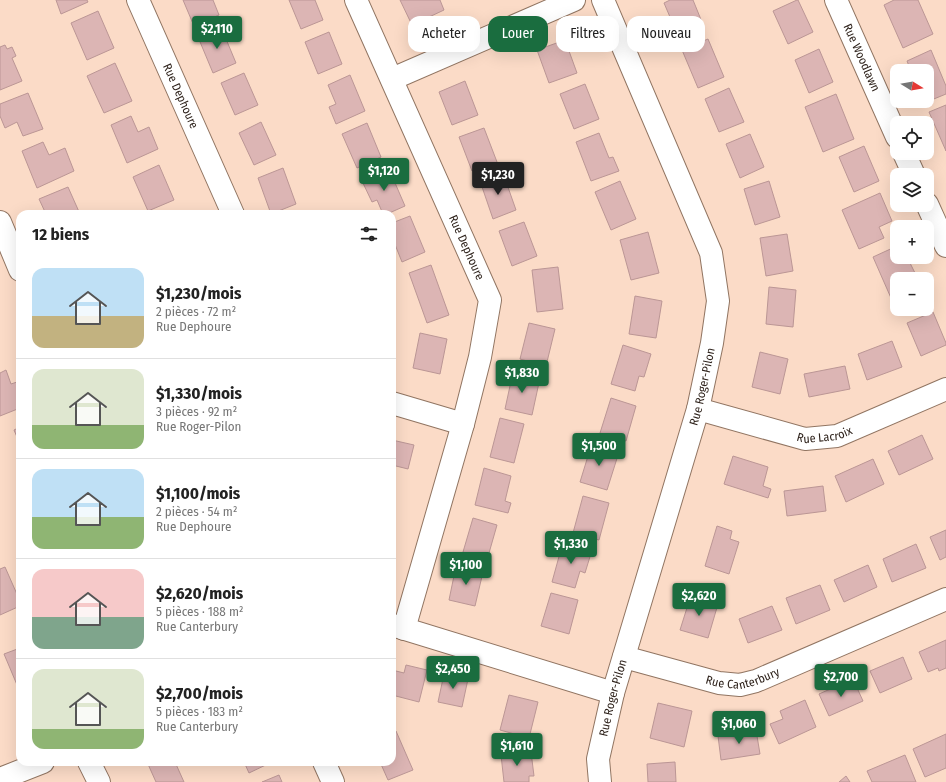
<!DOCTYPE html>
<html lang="fr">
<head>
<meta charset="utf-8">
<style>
	:root { --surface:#fff; --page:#f6f6f6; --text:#222; --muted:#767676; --line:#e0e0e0; --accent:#1a6d3f }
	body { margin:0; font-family:"Fira Sans Condensed",sans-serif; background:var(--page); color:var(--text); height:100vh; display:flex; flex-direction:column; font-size:15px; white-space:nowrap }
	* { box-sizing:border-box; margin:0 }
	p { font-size:13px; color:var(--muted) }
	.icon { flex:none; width:22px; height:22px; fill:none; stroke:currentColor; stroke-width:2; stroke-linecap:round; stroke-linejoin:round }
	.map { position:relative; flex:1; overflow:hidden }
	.drawer { position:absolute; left:16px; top:210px; width:380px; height:556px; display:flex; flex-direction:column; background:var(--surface); border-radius:12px; box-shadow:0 4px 16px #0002 }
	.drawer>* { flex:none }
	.banner { position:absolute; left:408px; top:16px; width:380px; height:36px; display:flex; gap:8px }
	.needle { width:26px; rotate:101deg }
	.controls { position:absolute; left:890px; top:64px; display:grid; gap:8px }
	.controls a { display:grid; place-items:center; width:44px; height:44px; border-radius:8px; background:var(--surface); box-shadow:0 4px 16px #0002; font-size:20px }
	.price { position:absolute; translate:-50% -34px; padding:0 9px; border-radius:4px; background:var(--accent); color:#fff; font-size:13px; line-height:26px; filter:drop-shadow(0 1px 2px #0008) }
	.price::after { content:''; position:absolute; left:50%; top:24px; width:12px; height:9px; margin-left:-6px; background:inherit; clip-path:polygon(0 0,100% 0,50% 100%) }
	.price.selected { background:#222; color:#fff }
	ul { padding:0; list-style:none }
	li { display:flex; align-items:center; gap:12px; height:100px; padding:0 16px }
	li+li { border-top:1px solid var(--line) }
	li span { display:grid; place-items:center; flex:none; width:112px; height:80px; border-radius:12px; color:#555 }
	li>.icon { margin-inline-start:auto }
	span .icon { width:48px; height:48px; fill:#fffc; stroke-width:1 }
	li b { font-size:17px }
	h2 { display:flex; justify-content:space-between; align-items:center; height:48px; padding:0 16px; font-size:17px }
	.pill { padding:0 14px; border-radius:12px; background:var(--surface); box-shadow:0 4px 16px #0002; font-size:14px; line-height:36px }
	.pill.selected { background:var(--accent); color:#fff }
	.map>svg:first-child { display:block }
	.building { fill:#dcb5b4; stroke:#bb9695 }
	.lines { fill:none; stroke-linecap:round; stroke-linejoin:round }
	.minor-casing { stroke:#917562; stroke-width:24 }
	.minor { stroke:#fff; stroke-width:22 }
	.labels { text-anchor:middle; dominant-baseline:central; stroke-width:3; stroke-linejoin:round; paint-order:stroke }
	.street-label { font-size:12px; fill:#2f231c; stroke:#ffecdf }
</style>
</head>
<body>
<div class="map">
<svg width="946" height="782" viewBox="0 0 946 782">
	<rect width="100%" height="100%" fill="#fbdbc7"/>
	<path class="building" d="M 56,0 L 87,0 L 88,2 L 61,14 Z
		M 183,0 L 213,0 L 219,15 L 194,26 Z
		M 289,0 L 315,0 L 323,20 L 301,29 Z
		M 400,0 L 440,0 L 444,10 L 412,25 Z
		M 670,0 L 693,0 L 704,27 L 679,38 L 664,3 Z
		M 797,0 L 798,0 L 813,32 L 788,44 L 773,11 Z
		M 894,0 L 918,0 L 933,34 L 903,48 L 884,5 Z
		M 98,11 L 114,48 L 87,60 L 71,23 Z
		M 221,27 L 236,63 L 213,73 L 198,37 Z
		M 329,32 L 342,64 L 318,74 L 305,42 Z
		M 708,39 L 724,77 L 698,88 L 682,50 Z
		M 565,40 L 577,73 L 549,83 L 537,50 Z
		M 5,45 L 7,49 L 12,47 L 16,56 L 12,58 L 22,81 L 0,90 L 0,47 Z
		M 819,49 L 833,82 L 809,93 L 795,60 Z
		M 931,50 L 946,86 L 946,94 L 924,103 L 923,101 L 927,101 L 927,71 L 911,71 L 907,61 Z
		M 115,63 L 132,101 L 104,113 L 87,76 Z
		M 244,73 L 258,105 L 235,115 L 221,83 Z
		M 350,75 L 365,111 L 336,124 L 329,107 L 336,104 L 328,85 Z
		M 465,81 L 478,115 L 452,125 L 439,92 Z
		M 585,84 L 599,119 L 574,129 L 560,94 Z
		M 729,88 L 744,122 L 719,132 L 705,99 Z
		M 28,93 L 43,129 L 23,136 L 17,122 L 5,128 L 0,116 L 0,104 Z
		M 836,94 L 854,139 L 823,152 L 805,107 Z
		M 946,105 L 946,151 L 929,112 Z
		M 131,116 L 138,132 L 149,127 L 158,149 L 127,163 L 111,125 Z
		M 261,122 L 276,155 L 254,165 L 239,133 Z
		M 367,123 L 381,157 L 357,168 L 342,134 Z
		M 484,128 L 497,162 L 472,171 L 459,137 Z
		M 599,133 L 609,158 L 613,157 L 619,171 L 591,181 L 576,142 Z
		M 750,134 L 764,167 L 740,178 L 726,144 Z
		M 43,142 L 49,155 L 65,148 L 74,171 L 37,188 L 22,151 Z
		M 864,146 L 879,181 L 854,192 L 839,157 Z
		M 159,165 L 174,200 L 148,211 L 133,177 Z
		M 283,168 L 296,204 L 271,214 L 258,178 Z
		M 389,169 L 405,206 L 387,214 L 383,214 L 377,200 L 372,202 L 362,181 Z
		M 503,173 L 516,210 L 493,219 L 480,181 Z
		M 620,181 L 636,219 L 611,230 L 595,192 Z
		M 769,181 L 780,217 L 755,225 L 744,189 Z
		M 68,187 L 80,214 L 46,214 L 39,199 Z
		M 880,193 L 892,221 L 879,227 L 884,238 L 859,249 L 842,210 Z
		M 410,216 L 425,252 L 402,262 L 392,237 L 392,223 Z
		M 524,222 L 537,256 L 512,266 L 499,231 Z
		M 648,232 L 659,273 L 631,280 L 620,240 Z
		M 787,234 L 793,271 L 766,276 L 760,238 Z
		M 897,246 L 897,257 L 907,257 L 918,279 L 897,279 L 897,295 L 891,298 L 873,257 Z
		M 431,265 L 449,315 L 427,323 L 409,273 Z
		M 558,267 L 563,309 L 537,312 L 532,270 Z
		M 769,287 L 796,290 L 793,327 L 766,324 Z
		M 635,296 L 662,301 L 656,338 L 629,334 Z
		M 933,312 L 946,343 L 946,345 L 921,356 L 907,323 Z
		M 529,323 L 555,329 L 546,366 L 520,359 Z
		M 420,333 L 447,339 L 440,374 L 413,368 Z
		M 892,341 L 902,367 L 867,380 L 858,354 Z
		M 623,345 L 651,354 L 644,377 L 639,376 L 635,391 L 611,384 Z
		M 760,352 L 788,359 L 780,394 L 752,387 Z
		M 845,366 L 850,389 L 809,397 L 804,374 Z
		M 6,370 L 11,384 L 17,382 L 20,389 L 20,408 L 0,416 L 0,373 Z
		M 513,372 L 540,378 L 532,415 L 505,409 Z
		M 611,398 L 636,406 L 626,441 L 600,433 Z
		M 500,418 L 524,424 L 514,463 L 490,457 Z
		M 20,427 L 20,444 L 14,430 Z
		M 922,435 L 933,459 L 899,475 L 888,451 Z
		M 392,440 L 414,445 L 408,469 L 392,465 Z
		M 592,443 L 619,452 L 607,490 L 580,482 Z
		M 733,456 L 768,467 L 763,486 L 771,489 L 768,498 L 724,484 Z
		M 873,459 L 884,484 L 846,502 L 835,476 Z
		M 484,468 L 511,476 L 505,501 L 511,503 L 508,513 L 475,505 Z
		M 823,486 L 826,511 L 787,516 L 784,491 Z
		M 583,496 L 609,503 L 599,540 L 573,533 Z
		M 473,518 L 497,525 L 487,560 L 463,552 Z
		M 717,526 L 732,531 L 730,539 L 739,542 L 729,574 L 705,566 Z
		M 946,530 L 946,557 L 940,560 L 930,537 Z
		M 563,542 L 592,550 L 585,573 L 580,571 L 575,588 L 552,582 Z
		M 916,544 L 926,568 L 892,582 L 883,559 Z
		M 868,565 L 877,587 L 844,602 L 834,580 Z
		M 456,566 L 483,572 L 475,606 L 449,600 Z
		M 5,567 L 20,601 L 20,606 L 0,615 L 0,569 Z
		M 820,585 L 830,610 L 796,624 L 786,598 Z
		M 551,593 L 578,600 L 569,634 L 541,626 Z
		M 691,595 L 718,604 L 708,638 L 680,630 Z
		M 772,606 L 782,630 L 748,643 L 739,619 Z
		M 946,640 L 946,668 L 939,671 L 938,668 L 928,672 L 919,652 Z
		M 20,648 L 20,692 L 4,654 Z
		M 903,657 L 912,679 L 880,693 L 870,671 Z
		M 406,665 L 427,670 L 419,702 L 392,695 L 392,670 L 404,673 Z
		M 444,674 L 468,679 L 462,707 L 438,702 Z
		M 853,679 L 863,701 L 829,716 L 819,694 Z
		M 509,695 L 538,702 L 529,738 L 500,730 Z
		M 805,700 L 816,727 L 779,744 L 770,724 L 783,719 L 780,711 Z
		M 658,703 L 692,711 L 684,747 L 650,738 Z
		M 756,730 L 760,754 L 721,760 L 718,736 Z
		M 396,731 L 413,770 L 388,780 L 380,762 L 392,762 L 392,733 Z
		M 946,734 L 946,768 L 925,777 L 913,749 Z
		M 531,752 L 534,776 L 529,776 L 529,782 L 504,782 L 501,755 Z
		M 905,755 L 916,782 L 872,782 L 867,771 Z
		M 147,762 L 175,762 L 184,782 L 156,782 Z
		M 244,762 L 272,762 L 249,773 Z
		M 675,762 L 676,782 L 648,782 L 647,764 Z
		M 279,775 L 282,782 L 262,782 Z
		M 846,776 L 850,782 L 839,782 Z"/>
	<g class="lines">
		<g class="minor-casing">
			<g id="minor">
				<path id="s1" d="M 138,0 L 233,214"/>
				<path id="s2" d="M 356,0 L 490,300 L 480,357 L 463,424 L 404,629"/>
				<path id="s3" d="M 836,0 L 897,137"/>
				<path d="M 392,79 L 574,0"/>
				<path d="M 904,153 L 914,175"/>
				<path d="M 927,204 L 946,246"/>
				<path d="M 0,222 L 20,270"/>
				<path d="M 392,403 L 463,424"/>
				<path id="s4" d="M 698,409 L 805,439 L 837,436 L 946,389"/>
				<path d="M 392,625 L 613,693"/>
				<path id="s5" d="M 624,657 L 719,683 L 740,685 L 756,681 L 946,599"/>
				<path d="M 89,762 L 99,782"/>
				<path d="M 324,762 L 333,782"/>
				<path d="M 0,779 L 43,762"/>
				<path id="s6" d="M 600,782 L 598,759 L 613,693 L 698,409 L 712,343 L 718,301 L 711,253 L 603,0"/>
			</g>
		</g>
		<use href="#minor" class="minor"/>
	</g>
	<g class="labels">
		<g class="street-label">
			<text stroke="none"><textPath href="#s3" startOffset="63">Rue Woodlawn</textPath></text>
			<text stroke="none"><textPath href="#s1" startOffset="105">Rue Dephoure</textPath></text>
			<text stroke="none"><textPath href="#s2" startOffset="271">Rue Dephoure</textPath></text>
			<text stroke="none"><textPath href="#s6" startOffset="410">Rue Roger-Pilon</textPath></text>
			<text stroke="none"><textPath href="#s4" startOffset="131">Rue Lacroix</textPath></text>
			<text stroke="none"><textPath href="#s5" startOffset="123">Rue Canterbury</textPath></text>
			<text stroke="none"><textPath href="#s6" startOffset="86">Rue Roger-Pilon</textPath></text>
		</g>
	</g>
</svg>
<div class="controls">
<a><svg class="needle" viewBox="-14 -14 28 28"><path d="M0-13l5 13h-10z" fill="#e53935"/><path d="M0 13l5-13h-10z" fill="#767676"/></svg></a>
<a><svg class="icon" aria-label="locate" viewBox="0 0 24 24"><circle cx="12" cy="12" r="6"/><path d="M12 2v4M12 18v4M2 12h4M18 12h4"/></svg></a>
<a><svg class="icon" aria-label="layers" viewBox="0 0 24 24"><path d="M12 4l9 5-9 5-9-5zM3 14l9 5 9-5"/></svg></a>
<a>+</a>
<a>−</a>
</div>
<b class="price" style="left:217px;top:50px">$2,110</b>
<b class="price" style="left:384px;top:192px">$1,120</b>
<b class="price selected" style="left:498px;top:196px">$1,230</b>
<b class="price" style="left:522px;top:394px">$1,830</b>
<b class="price" style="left:599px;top:467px">$1,500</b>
<b class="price" style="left:571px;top:565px">$1,330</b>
<b class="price" style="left:466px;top:586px">$1,100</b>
<b class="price" style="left:699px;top:617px">$2,620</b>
<b class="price" style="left:453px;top:690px">$2,450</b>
<b class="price" style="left:841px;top:698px">$2,700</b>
<b class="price" style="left:739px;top:745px">$1,060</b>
<b class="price" style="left:517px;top:767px">$1,610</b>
<div class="banner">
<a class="pill">Acheter</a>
<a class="pill selected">Louer</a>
<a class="pill">Filtres</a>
<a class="pill">Nouveau</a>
</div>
<section class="drawer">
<h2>12 biens<svg class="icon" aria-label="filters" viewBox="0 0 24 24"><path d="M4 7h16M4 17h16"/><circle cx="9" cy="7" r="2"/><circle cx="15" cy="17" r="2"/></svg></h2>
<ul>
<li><span style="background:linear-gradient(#bfe0f5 60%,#c2b280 0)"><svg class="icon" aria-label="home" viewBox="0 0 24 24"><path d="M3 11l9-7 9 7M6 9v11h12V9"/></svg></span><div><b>$1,230/mois</b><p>2 pièces · 72 m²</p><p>Rue Dephoure</p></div></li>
<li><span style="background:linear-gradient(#dfe7d0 70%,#8fb573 0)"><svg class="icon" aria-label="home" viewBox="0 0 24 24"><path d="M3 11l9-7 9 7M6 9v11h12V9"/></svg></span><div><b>$1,330/mois</b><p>3 pièces · 92 m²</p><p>Rue Roger-Pilon</p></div></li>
<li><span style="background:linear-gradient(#bfe0f5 60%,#8fb573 0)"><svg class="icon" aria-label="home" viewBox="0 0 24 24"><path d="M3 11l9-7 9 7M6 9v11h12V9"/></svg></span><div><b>$1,100/mois</b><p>2 pièces · 54 m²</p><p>Rue Dephoure</p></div></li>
<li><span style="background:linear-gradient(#f6c9c9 60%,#7fa58c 0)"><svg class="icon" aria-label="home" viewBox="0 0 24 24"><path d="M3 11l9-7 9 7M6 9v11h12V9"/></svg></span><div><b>$2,620/mois</b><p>5 pièces · 188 m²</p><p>Rue Canterbury</p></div></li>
<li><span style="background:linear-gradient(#dfe7d0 75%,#8fb573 0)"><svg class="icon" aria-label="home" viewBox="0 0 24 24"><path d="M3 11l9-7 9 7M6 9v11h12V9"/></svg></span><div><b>$2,700/mois</b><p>5 pièces · 183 m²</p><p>Rue Canterbury</p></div></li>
</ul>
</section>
</div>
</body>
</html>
